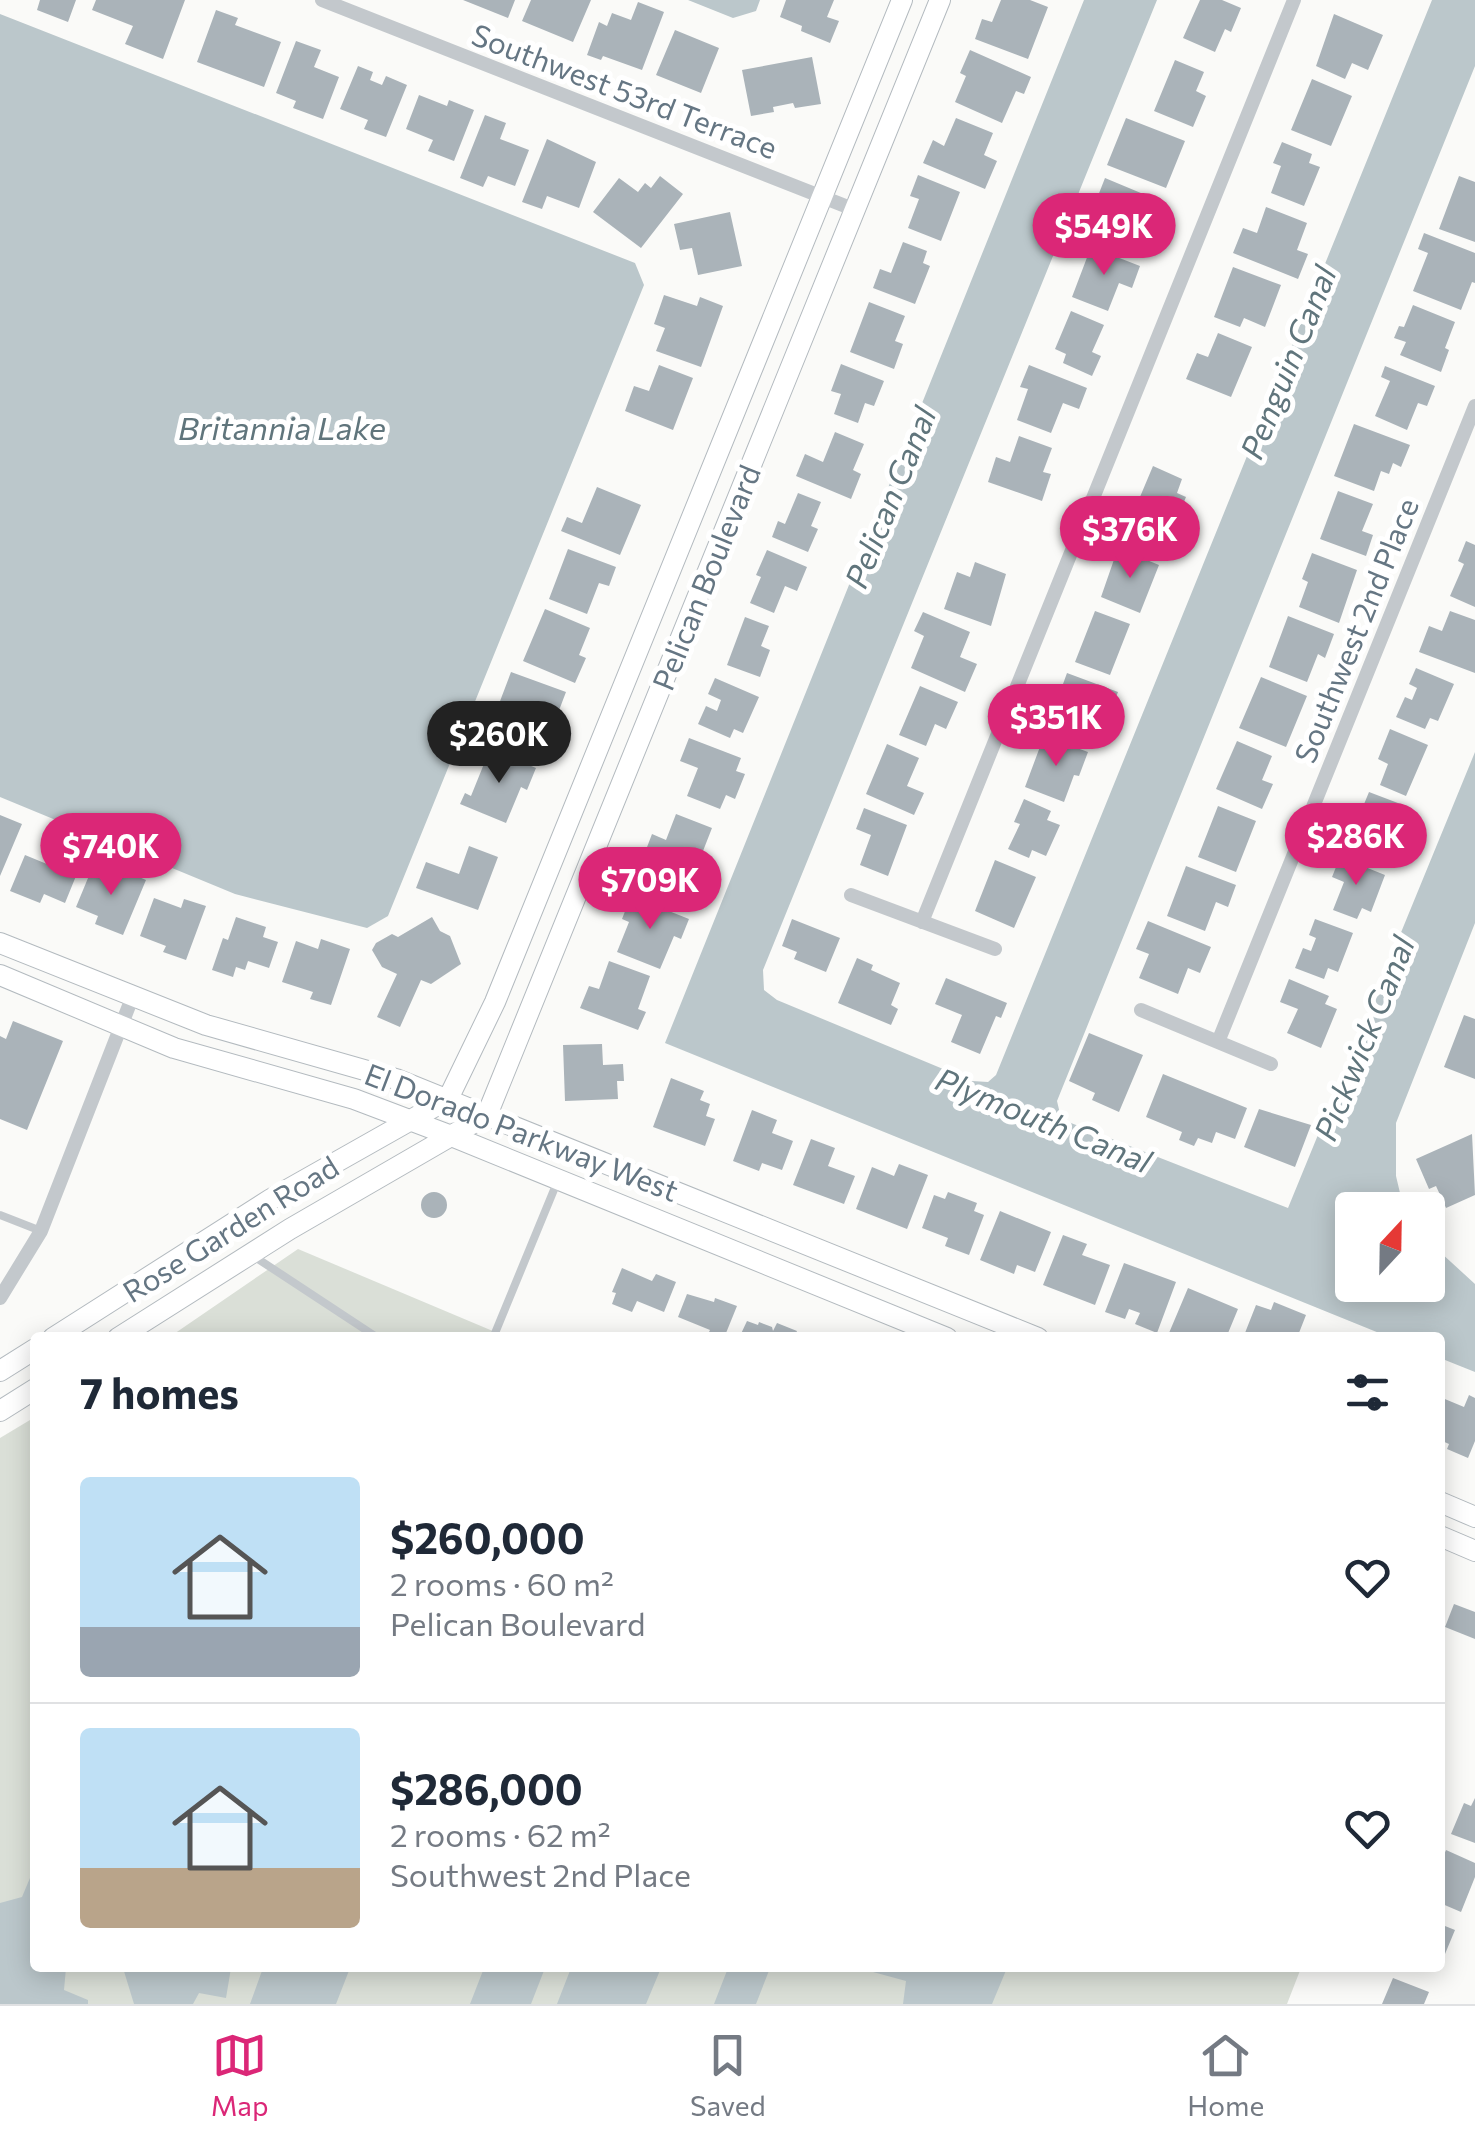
<!DOCTYPE html>
<html lang="en">
<head>
<meta charset="utf-8">
<style>
	:root { --surface:#fff; --page:#f6f6f7; --text:#1f2937; --muted:#747a83; --line:#e0e1e3; --accent:#db2777 }
	body { margin:0; font-family:Commissioner,sans-serif; background:var(--page); color:var(--text); height:100vh; display:flex; flex-direction:column; font-size:38px; white-space:nowrap }
	* { box-sizing:border-box; margin:0 }
	p { font-size:32px; color:var(--muted) }
	.icon { flex:none; width:55px; height:55px; fill:none; stroke:currentColor; stroke-width:2; stroke-linecap:round; stroke-linejoin:round }
	.map { position:relative; flex:1; overflow:hidden }
	.panel { position:absolute; left:30px; top:1332px; width:1415px; height:640px; display:flex; flex-direction:column; background:var(--surface); border-radius:10px; box-shadow:0 5px 25px #0003 }
	.panel>* { flex:none }
	.needle { width:65px; rotate:22deg }
	.controls { position:absolute; left:1335px; top:1192px; display:grid; gap:20px }
	.controls a { display:grid; place-items:center; width:110px; height:110px; border-radius:10px; background:var(--surface); box-shadow:0 5px 25px #0003; font-size:50px }
	.price { position:absolute; translate:-50% -85px; padding:0 22px; border-radius:35px; background:var(--accent); color:#fff; font-size:32px; line-height:65px; filter:drop-shadow(0 2px 5px #0008) }
	.price::after { content:''; position:absolute; left:50%; top:60px; width:30px; height:22px; margin-left:-15px; background:inherit; clip-path:polygon(0 0,100% 0,50% 100%) }
	.price.selected { background:#222; color:#fff }
	ul { padding:0; list-style:none }
	li { display:flex; align-items:center; gap:30px; height:250px; padding:0 50px }
	li+li { border-top:2px solid var(--line) }
	li span { display:grid; place-items:center; flex:none; width:280px; height:200px; border-radius:10px; color:#555 }
	li>.icon { margin-inline-start:auto }
	span .icon { width:120px; height:120px; fill:#fffc; stroke-width:1 }
	li b { font-size:42px }
	h2 { display:flex; justify-content:space-between; align-items:center; height:120px; padding:0 50px; font-size:42px }
	.tab-bar { display:flex; justify-content:space-around; align-items:center; height:140px; border-top:2px solid var(--line); background:var(--surface); font-size:28px; color:var(--muted) }
	.tab-bar a { display:grid; justify-items:center; gap:5px }
	.tab-bar .selected { color:var(--accent) }
	.map>svg:first-child { display:block }
	.green { fill:#dadfd7 }
	.water { fill:#bbc7cb }
	.building { fill:#aab3b9 }
	.lines { fill:none; stroke-linecap:round; stroke-linejoin:round }
	.secondary-casing { stroke:#b3babf; stroke-width:22 }
	.lane { stroke:#c3c8cc; stroke-width:8 }
	.street { stroke:#c3c8cc; stroke-width:14 }
	.secondary { stroke:#fff; stroke-width:20 }
	.labels { text-anchor:middle; dominant-baseline:central; stroke-width:10; stroke-linejoin:round; paint-order:stroke }
	.street-label { font-size:30px; fill:#657683; stroke:#fff }
	.water-label { font-size:32px; font-style:italic; fill:#60757c; stroke:#fff }
</style>
</head>
<body>
<div class="map">
<svg width="1475" height="2004" viewBox="0 0 1475 2004">
	<rect width="100%" height="100%" fill="#fafaf8"/>
	<path class="green" d="M 298,1249 L 507,1337 L 168,1338 Z
		M 35,1417 L 35,1968 L 1301,1968 L 1287,2004 L 0,2004 L 0,1438 Z"/>
	<path class="water" d="M 688,0 L 760,0 L 756,11 L 733,18 Z
		M 1084,0 L 1157,0 L 763,970 L 764,990 L 777,1000 L 972,1081 L 988,1082 L 996,1075 L 1432,0 L 1475,0 L 1475,66 L 1057,1101 L 1061,1118 L 1071,1123 L 1288,1208 L 1475,752 L 1475,923 L 1396,1123 L 1396,1176 L 1404,1210 L 1352,1210 L 1352,1285 L 1428,1285 L 1428,1241 L 1475,1284 L 1475,1372 L 1440,1358 L 1440,1338 L 1389,1337 L 665,1043 Z
		M 0,14 L 635,263 L 644,285 L 388,916 L 367,928 L 235,894 L 0,797 Z
		M 35,1866 L 35,1968 L 66,1968 L 64,1990 L 88,2000 L 88,2004 L 0,2004 L 0,1903 L 22,1897 Z
		M 123,1968 L 231,1968 L 226,1998 L 199,1993 L 193,2004 L 134,2004 Z
		M 263,1968 L 350,1968 L 336,2004 L 250,2004 Z
		M 484,1968 L 545,1968 L 531,2004 L 470,2004 Z
		M 571,1968 L 661,1968 L 646,2004 L 557,2004 Z
		M 728,1968 L 770,1968 L 756,2004 L 714,2004 Z
		M 871,1968 L 1007,1968 L 992,2004 L 903,2004 L 906,1981 L 873,1972 Z"/>
	<path class="building" d="M 40,0 L 76,0 L 68,22 L 37,10 Z
		M 96,0 L 185,0 L 163,59 L 125,44 L 133,26 L 92,10 Z
		M 463,0 L 515,0 L 508,18 Z
		M 531,0 L 591,0 L 573,42 L 522,21 Z
		M 786,0 L 834,0 L 827,17 L 839,21 L 830,43 L 801,31 L 802,26 L 780,17 Z
		M 1001,0 L 1030,0 L 1048,7 L 1028,59 L 975,39 L 982,19 L 992,22 Z
		M 1200,0 L 1222,0 L 1241,8 L 1231,32 L 1225,29 L 1215,52 L 1183,38 Z
		M 638,2 L 664,12 L 642,70 L 603,56 L 601,60 L 587,55 L 599,22 L 607,26 L 612,13 L 631,20 Z
		M 216,10 L 238,18 L 235,25 L 281,42 L 264,87 L 197,62 Z
		M 1334,14 L 1383,35 L 1368,70 L 1352,63 L 1345,79 L 1316,66 Z
		M 675,30 L 719,48 L 701,93 L 656,75 Z
		M 296,41 L 321,50 L 314,67 L 339,77 L 323,119 L 293,108 L 296,101 L 276,93 Z
		M 970,50 L 1031,77 L 1024,94 L 1016,91 L 1002,123 L 955,102 L 966,76 L 960,73 Z
		M 812,57 L 821,104 L 795,108 L 793,103 L 773,107 L 774,112 L 751,116 L 742,70 Z
		M 1175,60 L 1204,72 L 1196,91 L 1206,96 L 1193,127 L 1154,111 Z
		M 358,66 L 373,72 L 370,80 L 382,85 L 386,76 L 407,85 L 386,137 L 364,129 L 368,120 L 340,109 Z
		M 1312,79 L 1352,96 L 1331,146 L 1291,130 Z
		M 419,95 L 447,106 L 449,100 L 474,110 L 454,161 L 428,151 L 433,140 L 406,129 Z
		M 485,115 L 506,123 L 500,139 L 529,150 L 515,186 L 488,176 L 483,187 L 460,178 Z
		M 956,118 L 993,133 L 984,155 L 997,161 L 985,189 L 923,163 L 933,140 L 944,146 Z
		M 1126,118 L 1185,141 L 1166,188 L 1107,165 Z
		M 547,139 L 596,162 L 579,208 L 547,196 L 542,209 L 522,202 Z
		M 1282,142 L 1312,154 L 1309,163 L 1320,167 L 1304,206 L 1271,193 L 1281,166 L 1273,163 Z
		M 918,175 L 960,192 L 941,241 L 908,228 L 919,199 L 910,196 Z
		M 660,176 L 683,194 L 641,248 L 593,212 L 619,178 L 638,192 L 645,183 L 651,188 Z
		M 1459,176 L 1475,182 L 1475,242 L 1439,229 Z
		M 1105,178 L 1160,201 L 1140,249 L 1103,234 L 1114,208 L 1096,201 Z
		M 1266,207 L 1307,223 L 1297,250 L 1308,254 L 1298,279 L 1233,253 L 1243,228 L 1257,233 Z
		M 730,212 L 742,266 L 698,275 L 692,248 L 680,250 L 674,224 Z
		M 1424,233 L 1475,253 L 1475,283 L 1472,282 L 1461,310 L 1413,291 L 1428,253 L 1418,249 Z
		M 903,242 L 927,251 L 923,263 L 930,266 L 915,304 L 873,288 L 880,269 L 891,273 Z
		M 1091,247 L 1140,266 L 1132,288 L 1119,283 L 1108,311 L 1072,297 Z
		M 1233,267 L 1281,285 L 1265,327 L 1244,318 L 1240,327 L 1214,317 Z
		M 664,295 L 697,306 L 700,297 L 723,306 L 701,367 L 656,351 L 665,328 L 654,324 Z
		M 869,302 L 905,316 L 895,341 L 903,344 L 894,369 L 850,352 Z
		M 1413,305 L 1455,322 L 1445,348 L 1449,350 L 1441,372 L 1400,355 L 1406,342 L 1394,338 L 1399,326 L 1404,327 Z
		M 1071,311 L 1104,325 L 1092,352 L 1101,356 L 1092,376 L 1063,363 L 1066,354 L 1055,349 Z
		M 1218,333 L 1252,347 L 1231,397 L 1186,379 L 1197,353 L 1208,357 Z
		M 841,364 L 884,381 L 874,406 L 865,403 L 858,423 L 834,414 L 841,394 L 831,391 Z
		M 659,365 L 693,378 L 673,430 L 625,411 L 634,386 L 649,391 Z
		M 1029,365 L 1087,388 L 1079,409 L 1063,403 L 1051,433 L 1017,420 L 1028,389 L 1020,387 Z
		M 1385,366 L 1435,386 L 1427,406 L 1418,403 L 1407,430 L 1375,416 L 1390,381 L 1381,377 Z
		M 1354,424 L 1410,445 L 1401,467 L 1393,463 L 1389,474 L 1381,471 L 1374,491 L 1334,476 Z
		M 835,432 L 864,444 L 853,470 L 861,474 L 851,499 L 796,476 L 805,454 L 823,462 Z
		M 1019,436 L 1052,448 L 1043,472 L 1051,474 L 1042,501 L 988,482 L 996,457 L 1010,462 Z
		M 1153,466 L 1182,479 L 1177,493 L 1186,497 L 1168,539 L 1129,523 Z
		M 597,487 L 641,505 L 620,555 L 561,531 L 567,517 L 582,523 Z
		M 1338,491 L 1373,504 L 1362,531 L 1373,535 L 1366,556 L 1320,539 Z
		M 798,493 L 821,502 L 811,526 L 818,529 L 808,552 L 772,537 L 778,521 L 785,524 Z
		M 1466,541 L 1475,545 L 1475,607 L 1450,596 L 1464,564 L 1458,561 Z
		M 1118,548 L 1159,565 L 1140,613 L 1101,597 Z
		M 568,549 L 616,567 L 609,586 L 599,583 L 587,614 L 549,599 Z
		M 767,550 L 807,567 L 797,591 L 785,586 L 774,613 L 750,603 L 761,577 L 756,575 Z
		M 1312,553 L 1357,570 L 1339,623 L 1299,607 L 1308,582 L 1302,579 Z
		M 975,562 L 1006,574 L 991,626 L 944,609 L 957,572 L 970,577 Z
		M 545,609 L 590,628 L 579,655 L 586,658 L 575,683 L 523,661 Z
		M 1095,611 L 1130,624 L 1110,675 L 1075,662 Z
		M 1450,611 L 1475,620 L 1475,673 L 1419,652 L 1429,626 L 1442,631 Z
		M 923,612 L 970,632 L 960,657 L 977,664 L 965,692 L 911,668 L 924,636 L 914,631 Z
		M 1288,616 L 1334,634 L 1325,658 L 1318,654 L 1307,682 L 1269,667 Z
		M 745,617 L 769,626 L 761,646 L 770,650 L 760,677 L 727,665 Z
		M 1416,668 L 1454,684 L 1438,721 L 1430,718 L 1425,729 L 1396,717 L 1405,697 L 1412,700 L 1417,688 L 1409,684 Z
		M 511,672 L 566,692 L 558,713 L 543,707 L 531,740 L 491,725 Z
		M 1067,673 L 1118,692 L 1098,743 L 1065,730 L 1076,702 L 1059,695 Z
		M 1261,677 L 1307,696 L 1286,747 L 1239,728 Z
		M 715,678 L 759,697 L 743,733 L 734,729 L 730,738 L 698,724 L 706,706 L 717,711 L 721,700 L 708,694 Z
		M 920,686 L 958,702 L 946,729 L 935,724 L 926,746 L 899,735 Z
		M 1390,729 L 1428,745 L 1406,796 L 1380,785 L 1388,764 L 1378,759 Z
		M 1044,736 L 1088,752 L 1079,776 L 1074,775 L 1064,802 L 1025,787 Z
		M 689,738 L 741,758 L 736,771 L 745,774 L 735,799 L 726,795 L 720,809 L 687,796 L 698,768 L 680,761 Z
		M 1237,741 L 1272,756 L 1262,780 L 1273,784 L 1262,809 L 1216,789 Z
		M 887,744 L 919,758 L 907,786 L 924,793 L 914,815 L 866,794 Z
		M 490,749 L 536,768 L 527,790 L 521,787 L 506,823 L 460,804 L 465,793 L 471,796 Z
		M 1369,792 L 1411,808 L 1393,855 L 1364,845 L 1362,852 L 1340,844 L 1354,806 L 1362,809 Z
		M 1024,799 L 1051,811 L 1047,820 L 1060,825 L 1046,856 L 1032,850 L 1029,858 L 1008,849 L 1020,824 L 1014,822 Z
		M 1218,806 L 1256,821 L 1236,872 L 1198,857 Z
		M 864,808 L 907,825 L 888,876 L 860,865 L 871,835 L 856,829 Z
		M 676,814 L 712,828 L 694,874 L 644,855 L 652,834 L 666,840 Z
		M 0,815 L 22,824 L 0,876 Z
		M 469,846 L 498,857 L 478,910 L 416,888 L 426,862 L 459,874 Z
		M 25,855 L 76,876 L 65,903 L 44,894 L 40,903 L 10,891 Z
		M 1340,857 L 1385,875 L 1371,912 L 1362,908 L 1357,919 L 1333,910 L 1344,882 L 1332,877 Z
		M 995,860 L 1036,877 L 1014,928 L 975,911 Z
		M 93,866 L 115,876 L 118,868 L 146,880 L 123,935 L 95,924 L 98,916 L 76,907 Z
		M 1186,866 L 1236,885 L 1228,907 L 1216,902 L 1205,931 L 1167,916 Z
		M 631,896 L 689,919 L 681,939 L 674,936 L 660,969 L 617,952 L 629,922 L 622,919 Z
		M 154,898 L 181,908 L 184,899 L 206,906 L 186,960 L 163,952 L 166,946 L 140,936 Z
		M 236,917 L 266,927 L 263,937 L 278,942 L 269,968 L 248,961 L 245,970 L 236,967 L 233,977 L 212,970 L 223,938 L 228,940 Z
		M 432,917 L 440,931 L 450,936 L 461,964 L 431,984 L 421,980 L 400,1027 L 377,1017 L 397,974 L 382,967 L 372,950 L 376,943 L 392,934 L 398,937 Z
		M 792,919 L 840,938 L 826,972 L 794,959 L 797,952 L 782,946 Z
		M 1315,919 L 1353,933 L 1338,972 L 1328,968 L 1324,979 L 1295,968 L 1303,948 L 1311,951 L 1316,938 L 1309,935 Z
		M 1148,921 L 1211,947 L 1200,973 L 1188,968 L 1178,994 L 1139,978 L 1149,954 L 1136,949 Z
		M 321,939 L 350,949 L 331,1005 L 310,999 L 313,992 L 282,982 L 296,941 L 318,949 Z
		M 857,958 L 873,965 L 871,970 L 900,983 L 891,1005 L 898,1009 L 891,1025 L 838,1003 Z
		M 609,961 L 650,976 L 638,1009 L 646,1012 L 638,1030 L 580,1008 L 589,986 L 599,989 Z
		M 946,978 L 1007,1003 L 1001,1018 L 996,1016 L 980,1054 L 951,1042 L 962,1015 L 935,1004 Z
		M 1289,979 L 1329,996 L 1325,1004 L 1337,1009 L 1321,1048 L 1287,1033 L 1298,1009 L 1280,1002 Z
		M 1464,1015 L 1475,1019 L 1475,1079 L 1444,1067 Z
		M 13,1021 L 63,1041 L 27,1130 L 0,1119 L 0,1036 L 6,1039 Z
		M 1089,1033 L 1143,1055 L 1119,1112 L 1092,1100 L 1095,1093 L 1069,1081 Z
		M 602,1044 L 603,1065 L 623,1064 L 624,1081 L 617,1081 L 618,1099 L 565,1101 L 563,1045 Z
		M 1163,1074 L 1247,1108 L 1235,1139 L 1216,1132 L 1212,1143 L 1198,1138 L 1194,1146 L 1179,1140 L 1182,1132 L 1146,1117 Z
		M 671,1078 L 704,1091 L 700,1100 L 710,1104 L 706,1116 L 715,1119 L 705,1146 L 653,1127 Z
		M 1259,1109 L 1311,1125 L 1295,1167 L 1244,1147 Z
		M 752,1110 L 777,1120 L 772,1133 L 793,1141 L 782,1170 L 762,1163 L 759,1171 L 733,1161 Z
		M 1472,1134 L 1475,1195 L 1446,1208 L 1436,1186 L 1429,1189 L 1416,1159 Z
		M 811,1139 L 835,1148 L 828,1166 L 855,1176 L 844,1204 L 793,1185 Z
		M 899,1164 L 928,1175 L 907,1229 L 856,1209 L 872,1167 L 894,1176 Z
		M 948,1192 L 977,1203 L 974,1211 L 984,1215 L 969,1255 L 945,1246 L 948,1238 L 922,1228 L 934,1195 L 945,1199 Z
		M421 1205a13 13 0 1 1 26 0a13 13 0 1 1-26 0Z
		M 1000,1211 L 1051,1232 L 1035,1272 L 1017,1265 L 1014,1274 L 980,1260 Z
		M 1063,1235 L 1087,1244 L 1082,1255 L 1110,1265 L 1095,1305 L 1043,1285 Z
		M 1124,1263 L 1176,1282 L 1157,1333 L 1135,1324 L 1140,1313 L 1129,1309 L 1125,1319 L 1105,1312 Z
		M 622,1268 L 652,1281 L 656,1274 L 676,1282 L 664,1312 L 637,1301 L 632,1312 L 612,1304 L 616,1293 L 612,1292 Z
		M 1188,1288 L 1238,1309 L 1226,1338 L 1212,1338 L 1200,1332 L 1197,1338 L 1181,1338 L 1169,1333 Z
		M 687,1294 L 714,1302 L 715,1298 L 737,1306 L 724,1338 L 707,1336 L 710,1330 L 678,1317 Z
		M 1274,1302 L 1306,1315 L 1297,1338 L 1243,1338 L 1256,1305 L 1271,1310 Z
		M 747,1321 L 758,1325 L 759,1322 L 772,1327 L 773,1331 L 777,1323 L 797,1331 L 794,1338 L 739,1338 Z
		M 1469,1395 L 1475,1398 L 1475,1441 L 1468,1458 L 1447,1449 L 1449,1444 L 1440,1440 L 1440,1397 L 1464,1407 Z
		M 1454,1604 L 1475,1612 L 1475,1639 L 1445,1627 Z
		M 1475,1798 L 1475,1843 L 1451,1834 L 1464,1803 L 1471,1806 Z
		M 1446,1850 L 1475,1863 L 1475,1877 L 1461,1912 L 1440,1903 L 1440,1864 Z
		M 1440,1924 L 1455,1930 L 1440,1966 Z
		M 1393,1978 L 1429,1992 L 1424,2004 L 1382,2004 Z"/>
	<g class="lines">
		<g class="secondary-casing">
			<path id="secondary" d="M 0,943 L 206,1025 L 396,1079 L 1038,1338
				M 0,975 L 174,1048 L 354,1099 L 449,1135 L 947,1338
				M 53,1338 L 271,1199 L 448,1099 L 495,1002 L 902,0
				M 118,1338 L 290,1229 L 487,1115 L 940,0
				M 0,1371 L 35,1349
				M 0,1411 L 35,1389
				M 1440,1502 L 1475,1517
				M 1440,1536 L 1475,1551"/>
		</g>
		<path class="lane" d="M 0,1215 L 41,1231
			M 255,1257 L 378,1338
			M 493,1338 L 558,1180"/>
		<path class="street" d="M 322,0 L 853,209
			M 851,895 L 995,949
			M 922,922 L 1294,0
			M 1141,1010 L 1271,1064
			M 1218,1042 L 1475,406
			M 0,1298 L 41,1231 L 132,998"/>
		<use href="#secondary" class="secondary"/>
	</g>
	<g class="labels">
		<g class="street-label">
			<text transform="translate(625 90) rotate(21)">Southwest 53rd Terrace</text>
			<text transform="translate(705 577) rotate(-68)">Pelican Boulevard</text>
			<text transform="translate(1355 630) rotate(-68)">Southwest 2nd Place</text>
			<text transform="translate(522 1131) rotate(21)">El Dorado Parkway West</text>
			<text transform="translate(230 1228) rotate(-32)">Rose Garden Road</text>
		</g>
		<g class="water-label">
			<text transform="translate(1287 362) rotate(-68)">Penguin Canal</text>
			<text x="282" y="427">Britannia Lake</text>
			<text transform="translate(889 497) rotate(-68)">Pelican Canal</text>
			<text transform="translate(1363 1038) rotate(-68)">Pickwick Canal</text>
			<text transform="translate(1044 1119) rotate(22)">Plymouth Canal</text>
		</g>
	</g>
</svg>
<div class="controls">
<a><svg class="needle" viewBox="-14 -14 28 28"><path d="M0-13l5 13h-10z" fill="#e53935"/><path d="M0 13l5-13h-10z" fill="#747a83"/></svg></a>
</div>
<b class="price" style="left:1104px;top:278px">$549K</b>
<b class="price" style="left:1130px;top:581px">$376K</b>
<b class="price" style="left:1056px;top:769px">$351K</b>
<b class="price selected" style="left:499px;top:786px">$260K</b>
<b class="price" style="left:1356px;top:888px">$286K</b>
<b class="price" style="left:111px;top:898px">$740K</b>
<b class="price" style="left:650px;top:932px">$709K</b>
<section class="panel">
<h2>7 homes<svg class="icon" aria-label="filters" viewBox="0 0 24 24"><path d="M4 7h16M4 17h16"/><circle cx="9" cy="7" r="2"/><circle cx="15" cy="17" r="2"/></svg></h2>
<ul>
<li><span style="background:linear-gradient(#bfe0f5 75%,#9aa5b1 0)"><svg class="icon" aria-label="home" viewBox="0 0 24 24"><path d="M3 11l9-7 9 7M6 9v11h12V9"/></svg></span><div><b>$260,000</b><p>2 rooms · 60 m²</p><p>Pelican Boulevard</p></div><svg class="icon" aria-label="heart" viewBox="0 0 24 24"><path d="M12 20l-8-8c-3-5 5-10 8-4 3-6 11-1 8 4z"/></svg></li>
<li><span style="background:linear-gradient(#bfe0f5 70%,#b9a48a 0)"><svg class="icon" aria-label="home" viewBox="0 0 24 24"><path d="M3 11l9-7 9 7M6 9v11h12V9"/></svg></span><div><b>$286,000</b><p>2 rooms · 62 m²</p><p>Southwest 2nd Place</p></div><svg class="icon" aria-label="heart" viewBox="0 0 24 24"><path d="M12 20l-8-8c-3-5 5-10 8-4 3-6 11-1 8 4z"/></svg></li>
</ul>
</section>
</div>
<nav class="tab-bar">
<a class="selected"><svg class="icon" aria-label="map" viewBox="0 0 24 24"><path d="M3 6l6-2 6 2 6-2v14l-6 2-6-2-6 2zM9 4v14M15 6v14"/></svg>Map</a>
<a><svg class="icon" aria-label="saved" viewBox="0 0 24 24"><path d="M7 4h10v16l-5-4-5 4z"/></svg>Saved</a>
<a><svg class="icon" aria-label="home" viewBox="0 0 24 24"><path d="M3 11l9-7 9 7M6 9v11h12V9"/></svg>Home</a>
</nav>
</body>
</html>
